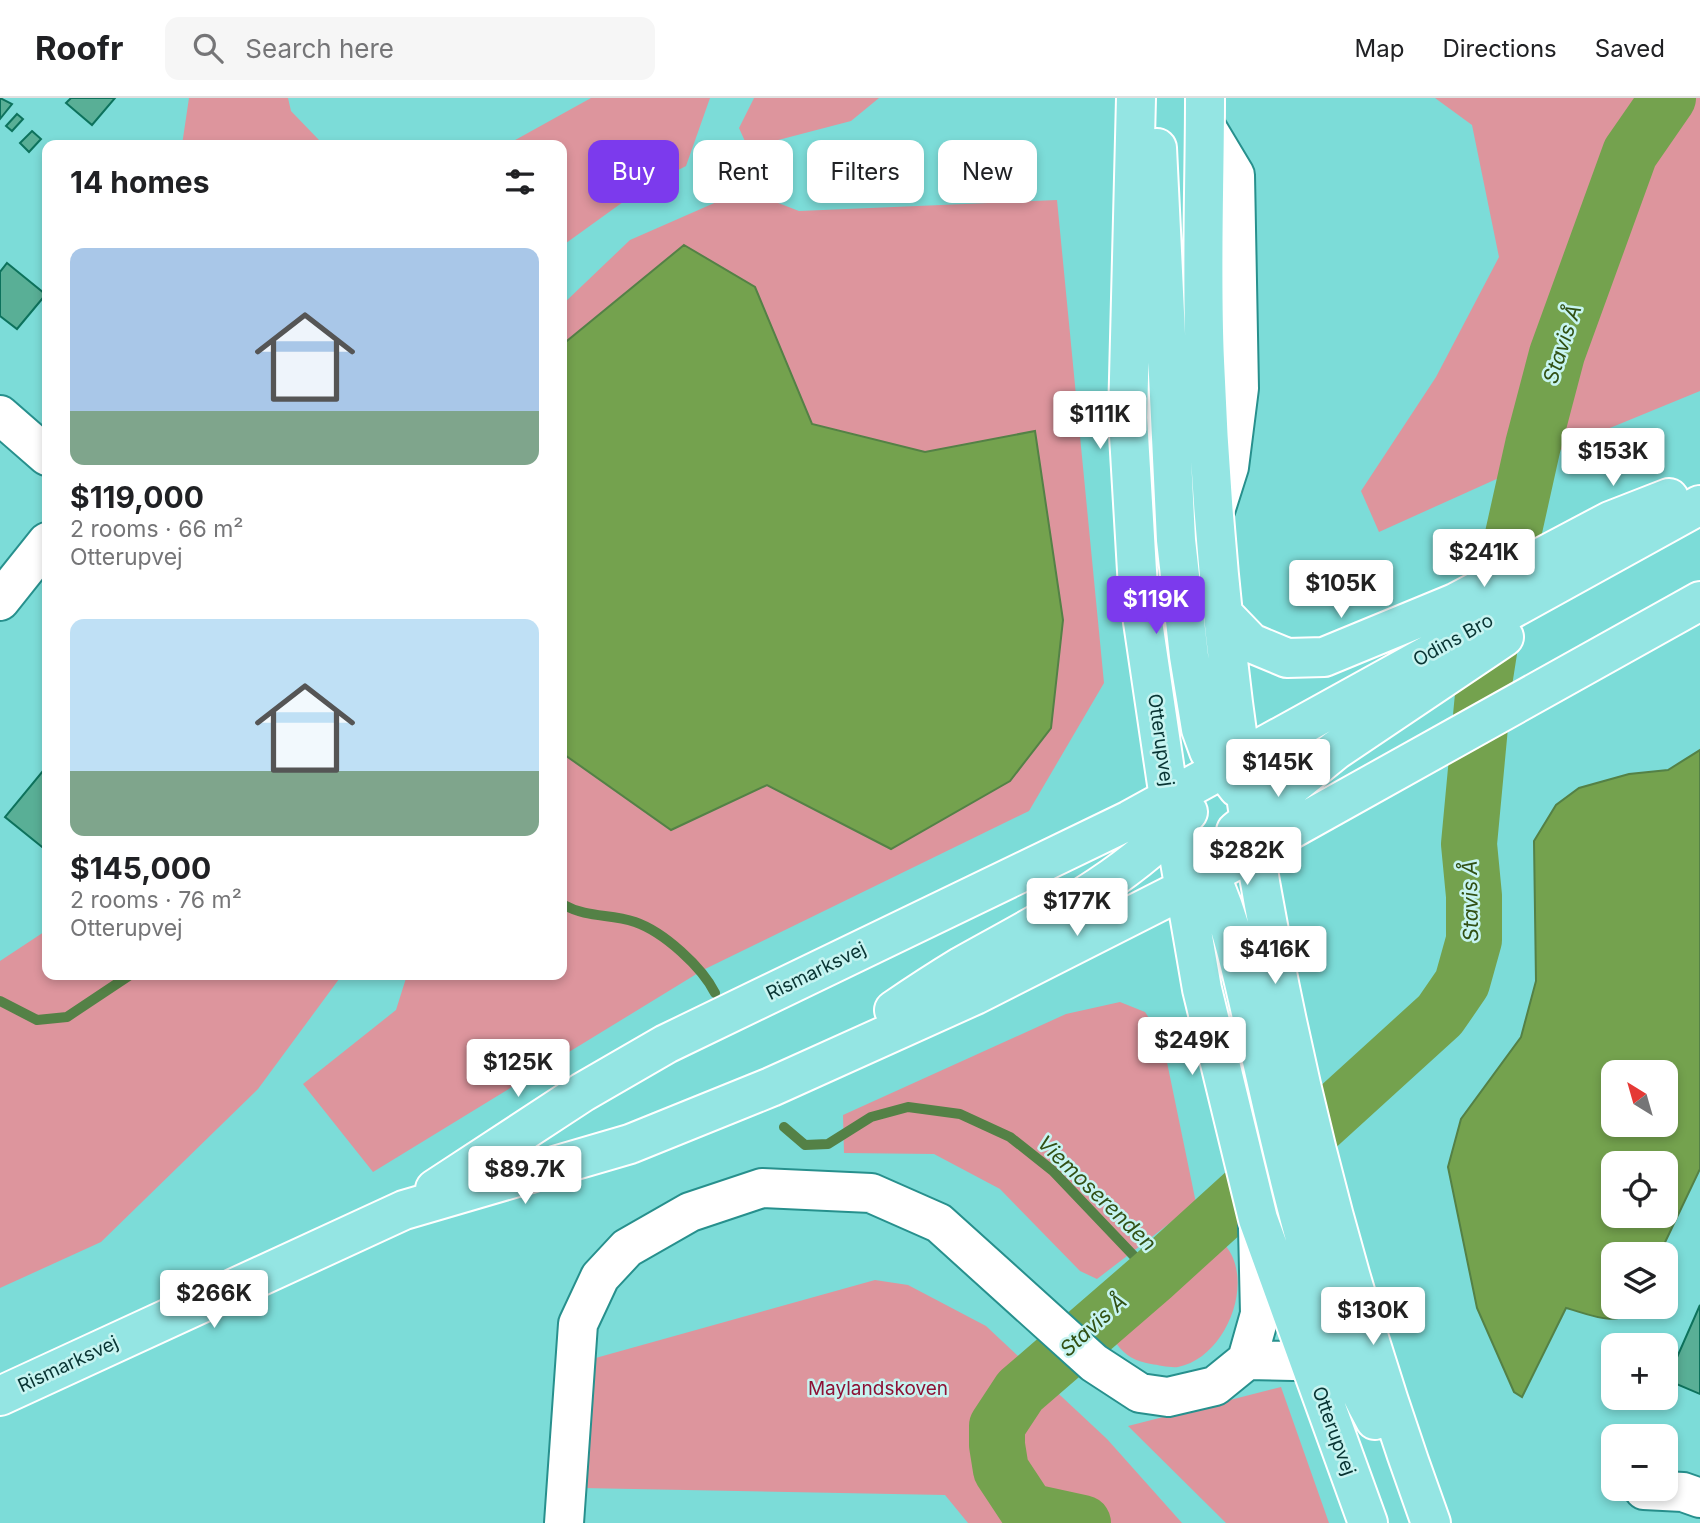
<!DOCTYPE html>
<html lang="en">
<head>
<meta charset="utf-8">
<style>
	:root { --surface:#fff; --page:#f6f6f6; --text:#202124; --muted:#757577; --line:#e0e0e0; --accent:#7c3aed }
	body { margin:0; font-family:Inter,sans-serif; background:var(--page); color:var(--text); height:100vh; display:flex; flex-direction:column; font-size:26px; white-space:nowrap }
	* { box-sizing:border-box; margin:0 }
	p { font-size:23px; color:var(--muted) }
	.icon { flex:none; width:38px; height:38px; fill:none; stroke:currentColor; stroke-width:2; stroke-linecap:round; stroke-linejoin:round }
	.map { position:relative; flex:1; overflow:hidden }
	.drawer { position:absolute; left:42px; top:42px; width:525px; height:840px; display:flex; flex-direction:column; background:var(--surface); border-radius:14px; box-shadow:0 4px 10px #0003 }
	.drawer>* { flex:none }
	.banner { position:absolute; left:588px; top:42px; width:665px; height:63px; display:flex; gap:14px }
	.needle { width:46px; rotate:323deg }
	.buttons { position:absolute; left:1601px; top:962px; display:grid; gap:14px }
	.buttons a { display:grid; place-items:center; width:77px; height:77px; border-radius:14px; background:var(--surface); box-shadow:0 4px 10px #0003; font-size:35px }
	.price { position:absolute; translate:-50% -60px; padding:0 16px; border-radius:7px; background:#fff; color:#222; font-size:23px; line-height:46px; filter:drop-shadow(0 2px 4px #0008) }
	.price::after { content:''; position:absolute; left:50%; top:42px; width:21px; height:16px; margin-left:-10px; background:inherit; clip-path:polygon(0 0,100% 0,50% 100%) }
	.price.active { background:var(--accent); color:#fff }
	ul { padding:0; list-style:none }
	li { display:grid; align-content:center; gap:14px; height:371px; padding:0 28px }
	li span { display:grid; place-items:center; height:217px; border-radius:14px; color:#555 }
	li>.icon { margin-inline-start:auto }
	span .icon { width:126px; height:126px; fill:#fffc; stroke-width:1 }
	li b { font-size:30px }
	h2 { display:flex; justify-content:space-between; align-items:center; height:84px; padding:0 28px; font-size:30px }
	.pill { padding:0 24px; border-radius:14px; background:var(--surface); box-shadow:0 4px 10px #0003; font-size:24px; line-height:63px }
	.pill.active { background:var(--accent); color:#fff }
	header { display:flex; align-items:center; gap:42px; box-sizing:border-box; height:98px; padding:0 35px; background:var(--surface); border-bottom:2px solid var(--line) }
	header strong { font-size:33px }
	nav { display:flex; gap:38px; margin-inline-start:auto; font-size:24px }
	.search { width:490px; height:63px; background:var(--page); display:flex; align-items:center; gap:18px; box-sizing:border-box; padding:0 24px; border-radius:14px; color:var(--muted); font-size:26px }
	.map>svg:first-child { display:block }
	.green { fill:#dd959d }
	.water { fill:#74a24e; stroke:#548146; stroke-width:2; fill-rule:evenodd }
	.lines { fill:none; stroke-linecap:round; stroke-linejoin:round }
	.stream { stroke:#548146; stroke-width:10 }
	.river { stroke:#74a24e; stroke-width:56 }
	.building { fill:#59af96; stroke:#0d725c; stroke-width:2 }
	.minor-casing { stroke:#27908d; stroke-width:42 }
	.major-casing { stroke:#fff; stroke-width:42 }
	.minor { stroke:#fff; stroke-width:38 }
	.major { stroke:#94e5e3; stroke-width:38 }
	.labels { text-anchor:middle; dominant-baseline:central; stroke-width:5; stroke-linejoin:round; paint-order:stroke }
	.street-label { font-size:19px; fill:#083433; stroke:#c7f4f1 }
	.park-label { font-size:19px; fill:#8d1235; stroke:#c7f4f1 }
	.water-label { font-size:21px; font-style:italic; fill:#315014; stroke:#c7f4f1 }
</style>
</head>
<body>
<header>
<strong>Roofr</strong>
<div class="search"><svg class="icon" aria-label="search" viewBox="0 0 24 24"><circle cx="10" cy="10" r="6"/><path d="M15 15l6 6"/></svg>Search here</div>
<nav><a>Map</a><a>Directions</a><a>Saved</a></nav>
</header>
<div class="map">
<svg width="1700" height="1425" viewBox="0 0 1700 1425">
	<rect width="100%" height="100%" fill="#7cdcd8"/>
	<path class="green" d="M 189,0 L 288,0 L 291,13 L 319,42 L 353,47 L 182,47 Z
		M 591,0 L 710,0 L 686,68 L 641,91 L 562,148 L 562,47 L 506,47 Z
		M 754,0 L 879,0 L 851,23 L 748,50 L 739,30 Z
		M 1435,0 L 1700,0 L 1700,293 L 1605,332 L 1379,434 L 1361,393 L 1436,279 L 1499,159 L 1472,27 Z
		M 744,92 L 799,113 L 1057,102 L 1104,585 L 1029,713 L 703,872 L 373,1074 L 303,986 L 396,912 L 407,877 L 562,877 L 562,207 L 630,142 Z
		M 47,832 L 47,877 L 342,877 L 258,991 L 101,1144 L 0,1190 L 0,863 Z
		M 1120,904 L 1145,914 L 1162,940 L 1196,1105 L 1097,1181 L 1080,1173 L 1000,1091 L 934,1056 L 844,1055 L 843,1017 L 1066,916 Z
		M 1225,1147 C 1256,1183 1226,1260 1178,1269 C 1170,1270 1159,1267 1151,1266 C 1135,1263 1125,1258 1116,1245 Z
		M 875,1182 L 908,1187 L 986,1228 L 1107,1341 L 1182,1425 L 968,1425 L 945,1397 L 581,1390 L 592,1261 Z
		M 1281,1289 L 1329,1425 L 1226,1425 L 1128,1328 Z"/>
	<path class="water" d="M 684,147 L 755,189 L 812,326 L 925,354 L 1035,333 L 1063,522 L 1051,630 L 1010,683 L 891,751 L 767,687 L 671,732 L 562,655 L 562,247 Z
		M 1700,652 L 1700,1071 L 1659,1157 L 1614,1157 L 1614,1209 L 1634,1209 C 1620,1232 1586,1215 1566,1210 L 1522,1299 L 1514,1294 L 1477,1210 L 1448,1069 L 1461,1021 L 1521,939 L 1536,883 L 1534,743 L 1556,707 L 1579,690 L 1629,676 L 1668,672 ZM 1614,975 L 1666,975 L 1666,1027 L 1614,1027 ZM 1614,1066 L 1666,1066 L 1666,1118 L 1614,1118 Z"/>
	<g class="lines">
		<path class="stream" d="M 562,806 C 589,821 609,815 635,824 C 664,834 702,869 715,895
			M 0,903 L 37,922 L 67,919 L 130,877
			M 784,1029 L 805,1047 L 828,1046 L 871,1019 L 908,1009 L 960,1016 L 1010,1039 L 1053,1073 L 1153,1178"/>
		<path class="river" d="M 1083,1425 L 1028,1413 L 1001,1372 L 997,1347 L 997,1328 L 1020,1293 L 1153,1178 L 1440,917 L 1462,885 L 1474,842 L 1474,798 L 1469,746 L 1484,586 L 1494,522 L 1533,347 L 1557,256 L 1630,55 L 1668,0"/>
	</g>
	<path class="building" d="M 0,0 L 12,6 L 0,21 Z
		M 71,0 L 115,0 L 92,27 L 66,5 Z
		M 17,16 L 23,21 L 12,33 L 6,28 Z
		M 32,33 L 41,41 L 29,54 L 20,45 Z
		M 7,165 L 44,195 L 47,191 L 47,205 L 42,201 L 17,231 L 0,218 L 0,174 Z
		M 47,668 L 47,753 L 5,719 Z
		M 1700,1207 L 1700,1296 L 1667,1282 Z"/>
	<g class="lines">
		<g class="minor-casing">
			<path id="minor" d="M 1205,27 L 1235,77 L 1239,290 L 1229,369 L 1216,410
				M 0,317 L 47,358
				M 0,503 L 47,444
				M 1247,1262 L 1339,1264
				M 1644,1392 L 1683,1394 L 1700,1400
				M 564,1425 L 578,1226 L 600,1179 L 627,1150 L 690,1114 L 762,1090 L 871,1095 L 939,1125 L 1094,1265 L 1140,1295 L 1168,1299 L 1215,1288 L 1247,1262 L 1260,1216 L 1258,1129"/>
		</g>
		<g class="major-casing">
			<path id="major" d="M 1136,0 L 1128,320 L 1138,490 L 1169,700 L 1202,891 L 1258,1121 L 1368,1425
				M 1205,0 C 1205,87 1201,175 1205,263 C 1220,658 1295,1053 1431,1425
				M 1157,50 L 1176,442 L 1189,558 L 1201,631 L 1209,653 L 1238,690
				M 1223,516 L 1251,545 L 1287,560 L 1324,559 L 1455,505 L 1610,423 L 1669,400
				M 1236,733 L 1336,652 L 1504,539
				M 1198,754 C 1231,811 1242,877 1257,941 C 1285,1062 1315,1214 1375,1322
				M 894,912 C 916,897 939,882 962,868 C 1042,823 1126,783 1188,714
				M 435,1091 L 583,994 L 666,946 L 1130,722 L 1700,407
				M 0,1298 L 404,1112 L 630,1046 L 771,989 L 975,897 L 1186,790 L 1700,503"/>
		</g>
		<use href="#minor" class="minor"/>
		<use href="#major" class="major"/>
	</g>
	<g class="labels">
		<g class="street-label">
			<text transform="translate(1453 542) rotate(-29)">Odins Bro</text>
			<text transform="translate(1161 642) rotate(82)">Otterupvej</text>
			<text transform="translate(816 873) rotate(-26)">Rismarksvej</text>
			<text transform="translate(68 1266) rotate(-25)">Rismarksvej</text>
			<text transform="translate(1334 1333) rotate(70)">Otterupvej</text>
		</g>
		<g class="park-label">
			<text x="878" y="1290">Maylandskoven</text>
		</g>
		<g class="water-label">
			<text transform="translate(1562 246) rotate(-72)">Stavis Å</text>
			<text transform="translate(1470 803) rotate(-91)">Stavis Å</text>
			<text transform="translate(1097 1095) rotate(44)">Viemoserenden</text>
			<text transform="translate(1093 1227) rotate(-42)">Stavis Å</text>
		</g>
	</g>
</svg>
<div class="buttons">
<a><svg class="needle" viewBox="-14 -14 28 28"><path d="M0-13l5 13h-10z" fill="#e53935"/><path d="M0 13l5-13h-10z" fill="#757577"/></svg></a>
<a><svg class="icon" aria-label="locate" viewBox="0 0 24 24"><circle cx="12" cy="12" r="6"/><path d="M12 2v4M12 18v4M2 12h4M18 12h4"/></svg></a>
<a><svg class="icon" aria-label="layers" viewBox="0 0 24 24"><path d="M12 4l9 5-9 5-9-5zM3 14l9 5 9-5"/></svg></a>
<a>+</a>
<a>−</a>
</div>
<b class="price" style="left:1100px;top:353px">$111K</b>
<b class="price" style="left:1613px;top:390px">$153K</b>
<b class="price" style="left:1484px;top:491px">$241K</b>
<b class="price" style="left:1341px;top:522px">$105K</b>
<b class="price active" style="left:1156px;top:538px">$119K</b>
<b class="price" style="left:1278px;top:701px">$145K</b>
<b class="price" style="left:1247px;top:789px">$282K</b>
<b class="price" style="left:1077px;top:840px">$177K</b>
<b class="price" style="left:1275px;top:888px">$416K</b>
<b class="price" style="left:1192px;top:979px">$249K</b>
<b class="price" style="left:518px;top:1001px">$125K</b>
<b class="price" style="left:525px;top:1108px">$89.7K</b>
<b class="price" style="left:214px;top:1232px">$266K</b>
<b class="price" style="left:1373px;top:1249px">$130K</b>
<div class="banner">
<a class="pill active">Buy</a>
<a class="pill">Rent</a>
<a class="pill">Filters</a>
<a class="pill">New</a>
</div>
<section class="drawer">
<h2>14 homes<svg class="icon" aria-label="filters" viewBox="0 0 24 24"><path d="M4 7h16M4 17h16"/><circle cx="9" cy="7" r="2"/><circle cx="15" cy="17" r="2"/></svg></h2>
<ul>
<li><span style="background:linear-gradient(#a9c7e8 75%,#7fa58c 0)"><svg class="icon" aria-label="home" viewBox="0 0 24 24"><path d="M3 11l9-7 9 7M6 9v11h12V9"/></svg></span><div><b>$119,000</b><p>2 rooms · 66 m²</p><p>Otterupvej</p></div></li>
<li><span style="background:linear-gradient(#bfe0f5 70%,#7fa58c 0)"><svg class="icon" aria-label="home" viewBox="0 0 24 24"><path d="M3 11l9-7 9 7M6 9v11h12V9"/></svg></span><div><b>$145,000</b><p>2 rooms · 76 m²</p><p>Otterupvej</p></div></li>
</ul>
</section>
</div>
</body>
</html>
